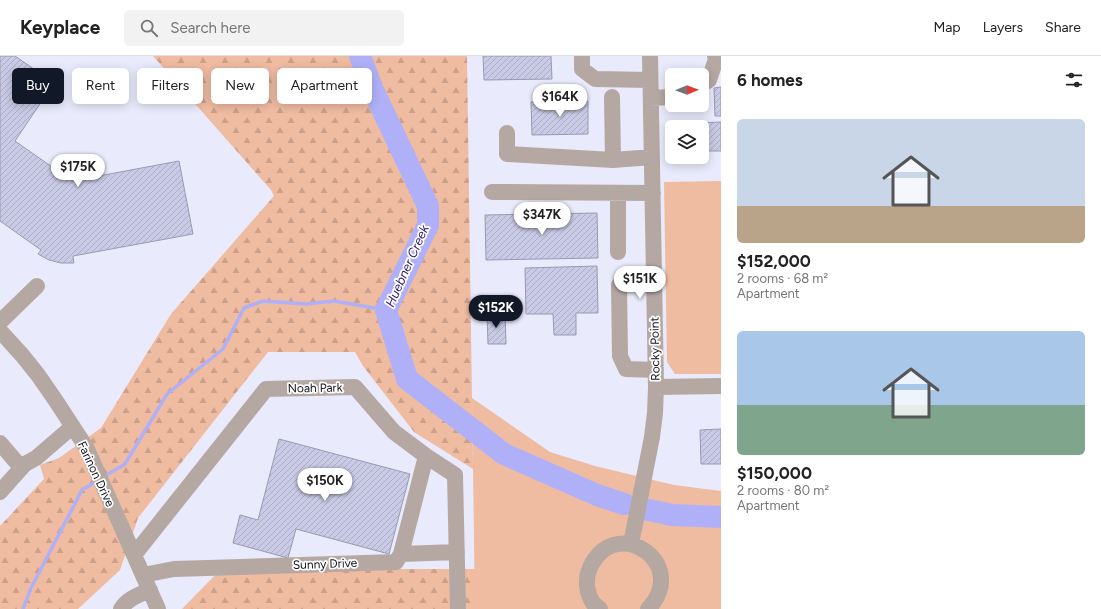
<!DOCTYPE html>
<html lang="en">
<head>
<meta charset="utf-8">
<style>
	:root { --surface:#fff; --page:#f2f2f2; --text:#222; --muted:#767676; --line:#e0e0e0; --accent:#111827 }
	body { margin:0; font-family:Figtree,sans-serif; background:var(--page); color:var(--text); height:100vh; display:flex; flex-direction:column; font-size:15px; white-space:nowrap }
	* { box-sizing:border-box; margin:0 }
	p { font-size:13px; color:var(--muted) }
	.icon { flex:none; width:22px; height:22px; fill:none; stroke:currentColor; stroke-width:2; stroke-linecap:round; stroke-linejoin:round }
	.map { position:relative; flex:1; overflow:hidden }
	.drawer { display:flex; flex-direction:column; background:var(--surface); width:380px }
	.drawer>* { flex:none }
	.guide { position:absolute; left:12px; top:12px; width:380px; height:36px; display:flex; gap:8px }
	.needle { width:26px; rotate:89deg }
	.fabs { position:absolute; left:665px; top:12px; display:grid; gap:8px }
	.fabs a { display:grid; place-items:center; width:44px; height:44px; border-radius:6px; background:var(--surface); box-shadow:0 2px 10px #0003; font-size:20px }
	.price { position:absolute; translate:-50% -34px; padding:0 9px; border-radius:14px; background:#fff; color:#222; font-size:13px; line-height:26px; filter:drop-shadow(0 1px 2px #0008) }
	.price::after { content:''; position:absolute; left:50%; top:24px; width:12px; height:9px; margin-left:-6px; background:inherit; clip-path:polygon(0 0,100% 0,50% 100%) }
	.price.active { background:var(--accent); color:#fff }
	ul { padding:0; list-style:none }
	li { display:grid; align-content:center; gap:8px; height:212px; padding:0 16px }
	li span { display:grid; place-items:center; height:124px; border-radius:6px; color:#555 }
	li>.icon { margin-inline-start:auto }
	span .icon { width:72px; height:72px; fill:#fffc; stroke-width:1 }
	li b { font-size:17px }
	h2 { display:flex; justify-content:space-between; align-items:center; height:48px; padding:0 16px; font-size:17px }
	.chip { padding:0 14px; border-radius:6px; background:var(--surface); box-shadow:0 2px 10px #0003; font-size:14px; line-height:36px }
	.chip.active { background:var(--accent); color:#fff }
	header { display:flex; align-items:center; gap:24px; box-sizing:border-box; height:56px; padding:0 20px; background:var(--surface); border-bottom:1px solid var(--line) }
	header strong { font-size:19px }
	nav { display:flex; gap:22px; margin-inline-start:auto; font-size:14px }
	.search { width:280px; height:36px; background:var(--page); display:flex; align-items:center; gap:10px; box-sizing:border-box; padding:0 14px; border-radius:6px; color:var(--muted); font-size:15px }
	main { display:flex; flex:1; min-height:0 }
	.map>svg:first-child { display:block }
	.grass { fill:#efbba1 }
	.forest { fill:url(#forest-firs) }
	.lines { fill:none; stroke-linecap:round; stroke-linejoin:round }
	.stream { stroke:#b0b0f9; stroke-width:3.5 }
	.river { stroke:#b0b0f9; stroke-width:22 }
	.building { fill:url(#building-hatch); stroke:#9999b3 }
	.minor { stroke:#b5a8a2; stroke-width:16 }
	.labels { text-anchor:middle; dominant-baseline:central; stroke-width:3.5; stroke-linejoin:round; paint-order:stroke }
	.street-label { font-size:12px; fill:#11111a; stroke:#fff }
	.water-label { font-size:13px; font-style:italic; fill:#2b1c6e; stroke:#fff }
</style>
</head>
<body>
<header>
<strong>Keyplace</strong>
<div class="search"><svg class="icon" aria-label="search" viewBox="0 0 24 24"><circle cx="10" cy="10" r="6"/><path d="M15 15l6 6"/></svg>Search here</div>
<nav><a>Map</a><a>Layers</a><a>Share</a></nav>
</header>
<main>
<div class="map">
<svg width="721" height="553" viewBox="0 0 721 553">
	<defs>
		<pattern id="forest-firs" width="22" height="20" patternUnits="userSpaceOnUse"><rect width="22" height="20" fill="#efbba1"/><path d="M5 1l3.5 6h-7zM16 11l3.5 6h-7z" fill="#cca08a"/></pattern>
		<pattern id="building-hatch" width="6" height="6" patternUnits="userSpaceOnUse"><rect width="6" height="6" fill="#c9cae5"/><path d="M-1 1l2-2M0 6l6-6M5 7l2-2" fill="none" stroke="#acacc4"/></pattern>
	</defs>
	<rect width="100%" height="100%" fill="#e9eafb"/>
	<path class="grass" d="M 721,125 L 721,318 L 675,318 L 667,306 L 664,126 Z
		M 472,342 L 550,396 L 595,410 L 674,429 L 721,435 L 721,553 L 475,553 Z"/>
	<path class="forest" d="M 153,0 L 467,0 L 473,413 L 414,376 L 363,310 L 355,296 L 268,296 L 138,462 L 120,514 L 78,553 L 0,553 L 0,470 L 44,423 L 40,409 L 59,402 L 101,372 L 171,258 L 274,140 L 271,134 Z
		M 395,513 L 475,513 L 475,553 L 182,553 L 217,517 Z"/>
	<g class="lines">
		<path class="stream" d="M 105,420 L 125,408 L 167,338 L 223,293 L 244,252 L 263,245 L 306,248 L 334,245 L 386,254
			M 23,553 L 31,532 L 82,434 L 97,425"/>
		<path class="river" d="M 360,0 L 372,32 L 428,150 L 428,169 L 386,254 L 407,323 L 504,398 L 597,439 L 624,448
			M 649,454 L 672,459 L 721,461"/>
	</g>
	<path class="building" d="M 0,0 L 15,0 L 54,27 L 15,85 L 72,125 L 179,105 L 193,178 L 73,200 L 74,207 L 61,207 L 49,204 L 38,198 L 41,194 L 0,165 Z
		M 483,0 L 551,0 L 552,23 L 484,24 Z
		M 721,31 L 721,60 L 715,60 L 714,32 Z
		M 588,45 L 588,78 L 532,79 L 531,46 Z
		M 721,66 L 721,95 L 702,95 L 702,71 L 699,71 L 698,67 Z
		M 597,157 L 598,202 L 486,204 L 485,159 Z
		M 597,210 L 598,257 L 576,257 L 576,279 L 554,279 L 553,258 L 526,258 L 525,212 Z
		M 487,258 L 505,258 L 506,288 L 488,288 Z
		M 721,373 L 721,408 L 701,408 L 700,374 Z
		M 279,383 L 410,418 L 389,498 L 296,473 L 288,502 L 233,487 L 240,459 L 258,464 Z"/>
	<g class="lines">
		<path class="minor" d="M 582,0 L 582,13 L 595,23 L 650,24
			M 702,28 L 709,24 L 716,3 L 715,0
			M 612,41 L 613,104
			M 651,42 L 672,41
			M 507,77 L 507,98 L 613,104 L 652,101
			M 492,136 L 653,137
			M 618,137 L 618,196
			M 654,220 L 623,225 L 619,229 L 620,300 L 626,313 L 656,314
			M 0,266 L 37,230
			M 0,275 L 22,299 L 38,319 L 56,345 L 86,391 L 158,553
			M 656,331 L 721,330
			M 0,387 L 18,408 L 25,408 L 36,402 L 72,371
			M 0,436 L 25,408
			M 631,488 L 652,381 L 655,357 L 656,331 L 650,0
			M 401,498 L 457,496
			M 134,499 L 266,333 L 355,331 L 394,376 L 426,400 L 455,419 L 458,553
			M 143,519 L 174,513 L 396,506 L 401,498 L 426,400
			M 121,553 C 128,542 139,539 150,534
			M 600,553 C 598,551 595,549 593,547 C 587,538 585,524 589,514 C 613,455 692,507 648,553"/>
	</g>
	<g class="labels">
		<g class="street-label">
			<text transform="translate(655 293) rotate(-91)">Rocky Point</text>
			<text transform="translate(315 332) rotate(-1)">Noah Park</text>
			<text transform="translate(96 418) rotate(65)">Farinon Drive</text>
			<text transform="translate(325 508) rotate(-2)">Sunny Drive</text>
		</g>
		<g class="water-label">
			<text transform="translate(407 210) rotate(-66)">Huebner Creek</text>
		</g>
	</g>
</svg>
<div class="fabs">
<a><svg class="needle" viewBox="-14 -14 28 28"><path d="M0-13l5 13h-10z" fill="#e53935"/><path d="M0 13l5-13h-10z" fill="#767676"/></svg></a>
<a><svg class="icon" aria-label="layers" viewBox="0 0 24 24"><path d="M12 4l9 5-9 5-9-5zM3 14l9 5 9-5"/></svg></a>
</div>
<b class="price" style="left:560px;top:62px">$164K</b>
<b class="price" style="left:78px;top:132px">$175K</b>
<b class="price" style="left:542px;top:180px">$347K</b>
<b class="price" style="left:640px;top:244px">$151K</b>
<b class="price active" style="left:496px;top:273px">$152K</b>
<b class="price" style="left:325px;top:446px">$150K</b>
<div class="guide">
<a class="chip active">Buy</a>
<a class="chip">Rent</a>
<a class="chip">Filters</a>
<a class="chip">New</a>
<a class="chip">Apartment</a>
</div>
</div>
<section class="drawer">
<h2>6 homes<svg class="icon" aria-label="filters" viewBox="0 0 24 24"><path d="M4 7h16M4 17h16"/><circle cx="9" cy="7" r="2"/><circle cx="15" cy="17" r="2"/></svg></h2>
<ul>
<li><span style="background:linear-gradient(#c9d6e8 70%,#b9a48a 0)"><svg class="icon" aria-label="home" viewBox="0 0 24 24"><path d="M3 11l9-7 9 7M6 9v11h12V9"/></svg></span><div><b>$152,000</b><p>2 rooms · 68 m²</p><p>Apartment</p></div></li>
<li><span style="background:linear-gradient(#a9c7e8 60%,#7fa58c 0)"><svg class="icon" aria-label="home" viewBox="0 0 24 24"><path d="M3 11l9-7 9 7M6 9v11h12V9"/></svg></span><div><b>$150,000</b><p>2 rooms · 80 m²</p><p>Apartment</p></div></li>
</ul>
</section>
</main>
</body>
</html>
